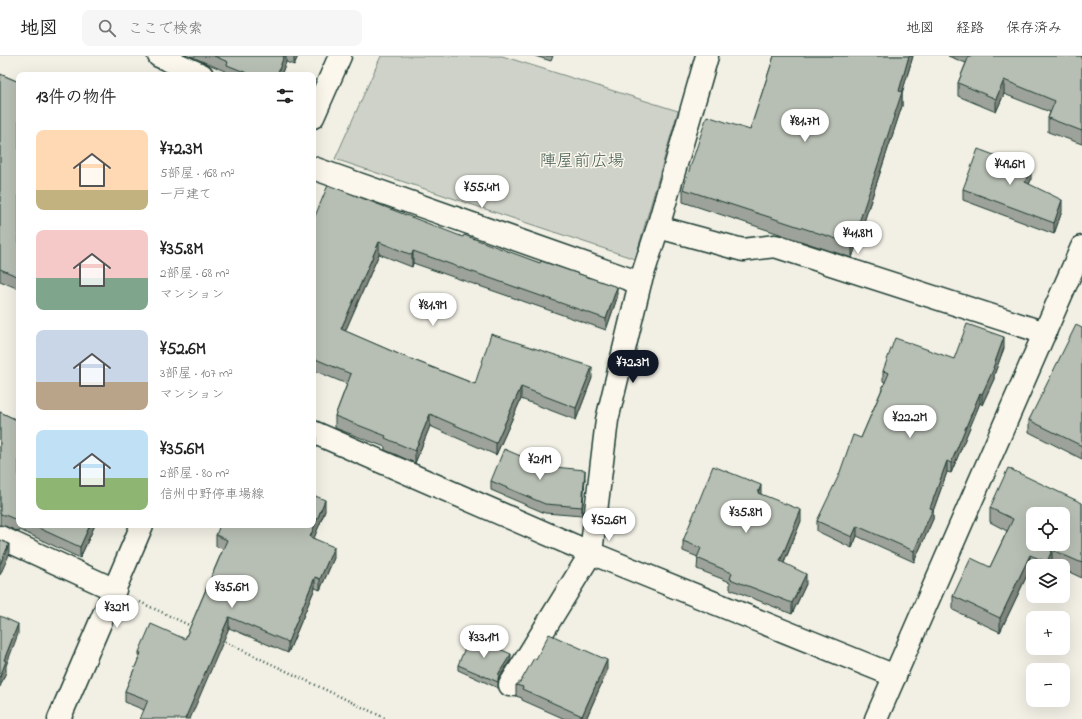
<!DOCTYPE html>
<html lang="ja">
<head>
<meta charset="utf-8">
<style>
	:root { --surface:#fff; --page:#f6f6f6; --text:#222; --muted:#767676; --line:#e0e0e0; --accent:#111827 }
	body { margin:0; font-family:"Indie Flower","Klee One",sans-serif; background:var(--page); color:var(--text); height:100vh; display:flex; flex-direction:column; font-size:15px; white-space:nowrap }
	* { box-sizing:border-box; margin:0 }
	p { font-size:13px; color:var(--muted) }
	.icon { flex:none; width:22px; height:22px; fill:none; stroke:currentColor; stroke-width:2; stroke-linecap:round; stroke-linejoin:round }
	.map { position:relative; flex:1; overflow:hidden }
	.sheet { position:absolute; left:16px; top:16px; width:300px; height:456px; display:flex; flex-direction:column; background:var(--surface); border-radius:8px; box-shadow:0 4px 16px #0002 }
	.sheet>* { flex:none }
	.controls { position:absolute; left:1026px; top:451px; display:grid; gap:8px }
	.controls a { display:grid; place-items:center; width:44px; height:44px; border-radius:8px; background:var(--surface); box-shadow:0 4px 16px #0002; font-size:20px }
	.price { position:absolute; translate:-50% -34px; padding:0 9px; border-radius:14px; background:#fff; color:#222; font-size:13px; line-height:26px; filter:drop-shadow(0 1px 2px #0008) }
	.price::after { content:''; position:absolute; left:50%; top:24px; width:12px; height:9px; margin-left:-6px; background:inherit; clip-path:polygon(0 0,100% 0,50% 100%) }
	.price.active { background:var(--accent); color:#fff }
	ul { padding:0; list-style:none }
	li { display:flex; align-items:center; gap:12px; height:100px; padding:0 20px }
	li span { display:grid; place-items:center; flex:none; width:112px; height:80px; border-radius:8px; color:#555 }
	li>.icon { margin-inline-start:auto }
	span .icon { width:48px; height:48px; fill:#fffc; stroke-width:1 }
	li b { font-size:17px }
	h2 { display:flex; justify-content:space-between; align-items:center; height:48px; padding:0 20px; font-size:17px }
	header { display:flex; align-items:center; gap:24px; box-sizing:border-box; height:56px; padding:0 20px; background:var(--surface); border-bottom:1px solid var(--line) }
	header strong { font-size:19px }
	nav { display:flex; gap:22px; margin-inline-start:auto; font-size:14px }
	.search { width:280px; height:36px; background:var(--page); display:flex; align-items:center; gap:10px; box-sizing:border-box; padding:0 14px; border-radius:8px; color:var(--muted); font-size:15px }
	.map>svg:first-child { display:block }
	.green { fill:#cfd2c8; stroke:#77887e }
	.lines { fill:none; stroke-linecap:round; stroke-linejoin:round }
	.minor-casing { stroke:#1f3d34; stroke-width:25 }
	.tertiary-casing { stroke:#1f3d34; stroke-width:25 }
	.secondary-casing { stroke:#1f3d34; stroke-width:25 }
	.path { stroke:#1f3d34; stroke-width:2.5; stroke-dasharray:1 3; stroke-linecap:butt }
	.minor { stroke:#fbf7ec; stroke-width:22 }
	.tertiary { stroke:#fbf7ec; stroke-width:22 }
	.secondary { stroke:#fbf7ec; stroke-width:22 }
	.wall { fill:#9da39a; stroke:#1f3d34 }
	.shaded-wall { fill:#80857d; stroke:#1f3d34 }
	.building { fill:#b7beb3; stroke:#1f3d34; fill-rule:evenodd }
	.labels { text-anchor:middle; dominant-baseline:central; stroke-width:3; stroke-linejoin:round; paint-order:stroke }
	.park-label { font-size:17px; fill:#425b52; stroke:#fbf7ec }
</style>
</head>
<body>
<header>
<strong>地図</strong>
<div class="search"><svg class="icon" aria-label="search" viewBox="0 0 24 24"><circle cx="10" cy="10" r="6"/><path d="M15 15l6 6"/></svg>ここで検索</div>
<nav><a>地図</a><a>経路</a><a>保存済み</a></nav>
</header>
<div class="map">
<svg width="1082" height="663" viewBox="0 0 1082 663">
	<rect width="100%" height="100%" fill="#f2f0e5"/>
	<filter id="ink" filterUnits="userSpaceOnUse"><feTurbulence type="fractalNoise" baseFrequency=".025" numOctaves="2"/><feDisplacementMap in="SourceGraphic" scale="8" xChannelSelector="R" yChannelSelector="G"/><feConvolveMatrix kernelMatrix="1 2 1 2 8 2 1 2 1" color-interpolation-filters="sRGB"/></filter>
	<g filter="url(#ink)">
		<path class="green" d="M 381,0 L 502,0 L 678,55 L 635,203 L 335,103 Z"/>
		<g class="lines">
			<g class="minor-casing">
				<path id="minor" d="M 159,0 L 202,19
					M 313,112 L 640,227
					M 658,171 L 743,194 L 775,190 L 1045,277
					M 313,376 L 591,497 L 895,620
					M 0,481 L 115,534
					M 510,629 L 591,497 L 607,364 L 640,227 L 658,171 L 707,0"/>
			</g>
			<g class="tertiary-casing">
				<path id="tertiary" d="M 876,663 L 1082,191"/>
			</g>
			<g class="secondary-casing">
				<path id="secondary" d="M 313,61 L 340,0
					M 59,663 L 142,469"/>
			</g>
			<path class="path" d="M 140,546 L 193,571
				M 221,584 L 387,663"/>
			<use href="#minor" class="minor"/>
			<use href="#tertiary" class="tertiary"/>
			<use href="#secondary" class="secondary"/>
		</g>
		<path class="wall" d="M 190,0 L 298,0 L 294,9 L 286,6 L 281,19 L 227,19 L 227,16 Z
			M 535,0 L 553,0 L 551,5 Z
			M 774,0 L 913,0 L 902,37 L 902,50 L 852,202 L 683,146 L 683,133 L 750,74 Z
			M 948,0 L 1082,0 L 1082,88 L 1048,76 L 1048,62 L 1050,56 L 1004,38 L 996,56 L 958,40 L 958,27 L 966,7 Z
			M 0,18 L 19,26 L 19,233 L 0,225 Z
			M 1031,124 L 1029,128 L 1062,155 L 1054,178 L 963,144 L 963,133 Z
			M 313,165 L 463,181 L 540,207 L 617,242 L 606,274 L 413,207 L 412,211 L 379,198 L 345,275 L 403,300 L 475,328 L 592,322 L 576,364 L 521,343 L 496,399 L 430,370 L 415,407 L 385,394 L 385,391 L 335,372 L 335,360 L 347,328 L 313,314 Z
			M 1082,272 L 1082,403 L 1029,376 L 1029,364 Z
			M 1004,292 L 994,319 L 994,323 L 982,349 L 980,347 L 951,417 L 947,416 L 933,455 L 933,463 L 914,506 L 857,480 L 852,492 L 817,475 L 817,465 L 861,382 L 885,326 L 883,325 L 883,315 L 954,303 Z
			M 0,356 L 19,365 L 19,469 L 95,469 L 80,502 L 20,474 L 19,476 L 5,470 L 0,469 Z
			M 544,410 L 585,422 L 582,460 L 545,457 L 491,434 L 491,425 Z
			M 761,438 L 801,465 L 784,507 L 806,528 L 792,558 L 730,533 L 730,526 L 697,513 L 698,501 L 683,495 L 683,485 Z
			M 1082,447 L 1082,522 L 1063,513 L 1063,510 L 1057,510 L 1052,508 L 1051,510 L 1033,510 L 1033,514 L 1030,513 L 1000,576 L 953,554 L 953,540 L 990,511 L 1007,475 L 990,466 L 990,452 Z
			M 325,455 L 314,482 L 334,502 L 320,534 L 315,532 L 288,597 L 229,572 L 144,654 L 125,646 L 125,635 L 139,602 L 139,596 L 185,583 L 223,493 L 216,490 L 216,479 Z
			M 511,603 L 499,622 L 498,626 L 498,632 L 458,614 L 458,609 Z
			M 607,615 L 586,663 L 565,663 L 522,644 L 522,642 L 516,640 L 516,629 Z"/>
		<path class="shaded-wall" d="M 284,0 L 286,0 L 286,6 L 281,19 L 277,19 Z
			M 294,0 L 298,0 L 294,9 Z
			M 909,0 L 913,0 L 902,37 L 902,50 L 852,202 L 852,188 L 899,35 Z
			M 1004,24 L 1004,38 L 996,56 L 996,43 Z
			M 1031,113 L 1031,124 L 1025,137 L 1025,126 Z
			M 1062,144 L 1062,155 L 1054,178 L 1054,167 Z
			M 379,186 L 379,198 L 341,285 L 341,273 Z
			M 413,195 L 413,207 L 412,211 L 412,199 Z
			M 617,231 L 617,242 L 606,274 L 606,263 Z
			M 1004,281 L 1004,292 L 994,319 L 994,323 L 982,349 L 982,338 L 993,312 Z
			M 592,311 L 592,322 L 576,364 L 576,352 Z
			M 521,331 L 521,343 L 496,399 L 496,387 Z
			M 980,337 L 980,347 L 951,417 L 951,407 Z
			M 430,358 L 430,370 L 415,407 L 415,395 Z
			M 316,380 L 316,391 L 313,398 L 313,387 Z
			M 947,405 L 947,416 L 933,455 L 933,463 L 914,506 L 914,495 Z
			M 585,414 L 585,422 L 582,460 L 582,451 Z
			M 761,429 L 761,439 L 758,437 Z
			M 325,444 L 325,455 L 310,492 L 310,481 Z
			M 801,454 L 801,465 L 780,516 L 780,505 Z
			M 90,469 L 95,469 L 80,502 L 80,491 Z
			M 857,470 L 857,480 L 852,492 L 852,481 Z
			M 9,488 L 9,499 L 0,519 L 0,508 Z
			M 334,491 L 334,502 L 320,534 L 320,523 Z
			M 1052,494 L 1052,508 L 1051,510 L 1047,510 L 1047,506 Z
			M 1030,499 L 1030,513 L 1000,576 L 1000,562 Z
			M 806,518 L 806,528 L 792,558 L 792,547 Z
			M 315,521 L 315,532 L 288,597 L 288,586 Z
			M 229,561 L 229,572 L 190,663 L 185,663 Z
			M 18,568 L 18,578 L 6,610 L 6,616 L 0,631 L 0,621 L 4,604 Z
			M 511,598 L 511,603 L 499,622 L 498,626 L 498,623 L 499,617 Z
			M 607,604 L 607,615 L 586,663 L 582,663 L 582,660 Z"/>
		<path class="building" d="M 214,0 L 284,0 L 277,19 L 252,19 L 227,9 L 228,6 Z
			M 774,0 L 909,0 L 899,35 L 902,36 L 852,188 L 683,133 L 707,60 L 750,74 Z
			M 969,0 L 1082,0 L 1082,75 L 1048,62 L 1055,45 L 1004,24 L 996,43 L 958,27 Z
			M 0,18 L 19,26 L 19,221 L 0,213 Z
			M 978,93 L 1031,113 L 1025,126 L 1062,144 L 1054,167 L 963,133 Z
			M 328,129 L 463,181 L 464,179 L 540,207 L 541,205 L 617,231 L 606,263 L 413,195 L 412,199 L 379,186 L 341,273 L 403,300 L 475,328 L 491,278 L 592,311 L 576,352 L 521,331 L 496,387 L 430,358 L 415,395 L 385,382 L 386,380 L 335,360 L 351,318 L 313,302 L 313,165 Z
			M 967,268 L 1004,281 L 993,312 L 994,312 L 982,338 L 980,337 L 951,407 L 947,405 L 930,452 L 933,453 L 914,495 L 857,470 L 852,481 L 817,465 L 839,419 L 853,379 L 861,382 L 889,317 L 883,315 L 895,282 L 954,303 Z
			M 1076,269 L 1082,272 L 1082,390 L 1029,364 Z
			M 0,356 L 19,365 L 19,465 L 5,459 L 0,458 Z
			M 313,379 L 316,380 L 313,387 Z
			M 504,393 L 544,410 L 585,414 L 582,451 L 545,448 L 491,425 Z
			M 713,410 L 761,429 L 758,437 L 801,454 L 780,505 L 806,518 L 792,547 L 730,523 L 732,517 L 697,502 L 701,492 L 683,485 Z
			M 1008,412 L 1082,447 L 1082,507 L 1052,494 L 1047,506 L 1030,499 L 1000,562 L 953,540 L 971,502 L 990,511 L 1013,463 L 990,452 ZM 1033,458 L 1063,458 L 1063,488 L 1033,488 Z
			M 313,439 L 325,444 L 310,481 L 334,491 L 320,523 L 315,521 L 288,586 L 229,561 L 185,663 L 140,663 L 148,644 L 125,635 L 141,597 L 139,596 L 151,568 L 185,583 L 227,484 L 216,479 L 220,469 L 313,469 Z
			M 32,469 L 90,469 L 80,491 Z
			M 0,484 L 9,488 L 0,508 Z
			M 0,560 L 18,568 L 4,604 L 6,605 L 0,621 Z
			M 549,578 L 607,604 L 582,660 L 522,633 L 523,631 L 516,629 L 521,625 L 534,602 L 536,603 Z
			M 470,580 L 511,598 L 499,617 L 498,623 L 498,626 L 458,609 Z"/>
	</g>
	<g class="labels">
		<g class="park-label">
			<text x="582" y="105">陣屋前広場</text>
		</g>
	</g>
</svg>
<div class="controls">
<a><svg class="icon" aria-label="locate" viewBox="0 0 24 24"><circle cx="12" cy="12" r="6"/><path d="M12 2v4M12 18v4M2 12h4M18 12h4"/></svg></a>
<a><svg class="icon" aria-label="layers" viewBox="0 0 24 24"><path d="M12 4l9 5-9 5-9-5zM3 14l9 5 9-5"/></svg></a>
<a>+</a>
<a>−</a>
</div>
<b class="price" style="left:805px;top:87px">¥81.7M</b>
<b class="price" style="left:1010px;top:130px">¥49.6M</b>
<b class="price" style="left:482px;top:153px">¥55.4M</b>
<b class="price" style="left:858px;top:199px">¥41.8M</b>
<b class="price" style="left:433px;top:271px">¥81.9M</b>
<b class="price active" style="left:633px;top:328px">¥72.3M</b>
<b class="price" style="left:910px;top:383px">¥22.2M</b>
<b class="price" style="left:540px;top:425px">¥21M</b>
<b class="price" style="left:746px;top:478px">¥35.8M</b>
<b class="price" style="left:609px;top:486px">¥52.6M</b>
<b class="price" style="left:232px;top:553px">¥35.6M</b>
<b class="price" style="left:117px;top:573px">¥32M</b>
<b class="price" style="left:484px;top:603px">¥33.1M</b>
<section class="sheet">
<h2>13件の物件<svg class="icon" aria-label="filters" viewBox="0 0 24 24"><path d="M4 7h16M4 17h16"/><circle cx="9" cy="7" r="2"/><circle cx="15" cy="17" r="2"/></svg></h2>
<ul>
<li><span style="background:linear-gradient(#ffd9b3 75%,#c2b280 0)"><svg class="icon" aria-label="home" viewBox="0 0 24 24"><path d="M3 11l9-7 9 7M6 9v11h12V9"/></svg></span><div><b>¥72.3M</b><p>5部屋 · 168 m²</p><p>一戸建て</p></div></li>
<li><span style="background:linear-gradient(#f6c9c9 60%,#7fa58c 0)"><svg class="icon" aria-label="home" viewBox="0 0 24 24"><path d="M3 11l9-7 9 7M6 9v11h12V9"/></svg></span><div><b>¥35.8M</b><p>2部屋 · 68 m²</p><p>マンション</p></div></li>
<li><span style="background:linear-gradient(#c9d6e8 65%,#b9a48a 0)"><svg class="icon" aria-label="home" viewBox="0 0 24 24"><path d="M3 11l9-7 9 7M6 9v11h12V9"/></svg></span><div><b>¥52.6M</b><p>3部屋 · 107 m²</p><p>マンション</p></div></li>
<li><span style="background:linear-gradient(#bfe0f5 60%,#8fb573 0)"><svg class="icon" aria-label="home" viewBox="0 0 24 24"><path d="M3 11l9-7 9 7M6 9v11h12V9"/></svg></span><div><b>¥35.6M</b><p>2部屋 · 80 m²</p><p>信州中野停車場線</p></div></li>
</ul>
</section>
</div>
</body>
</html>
